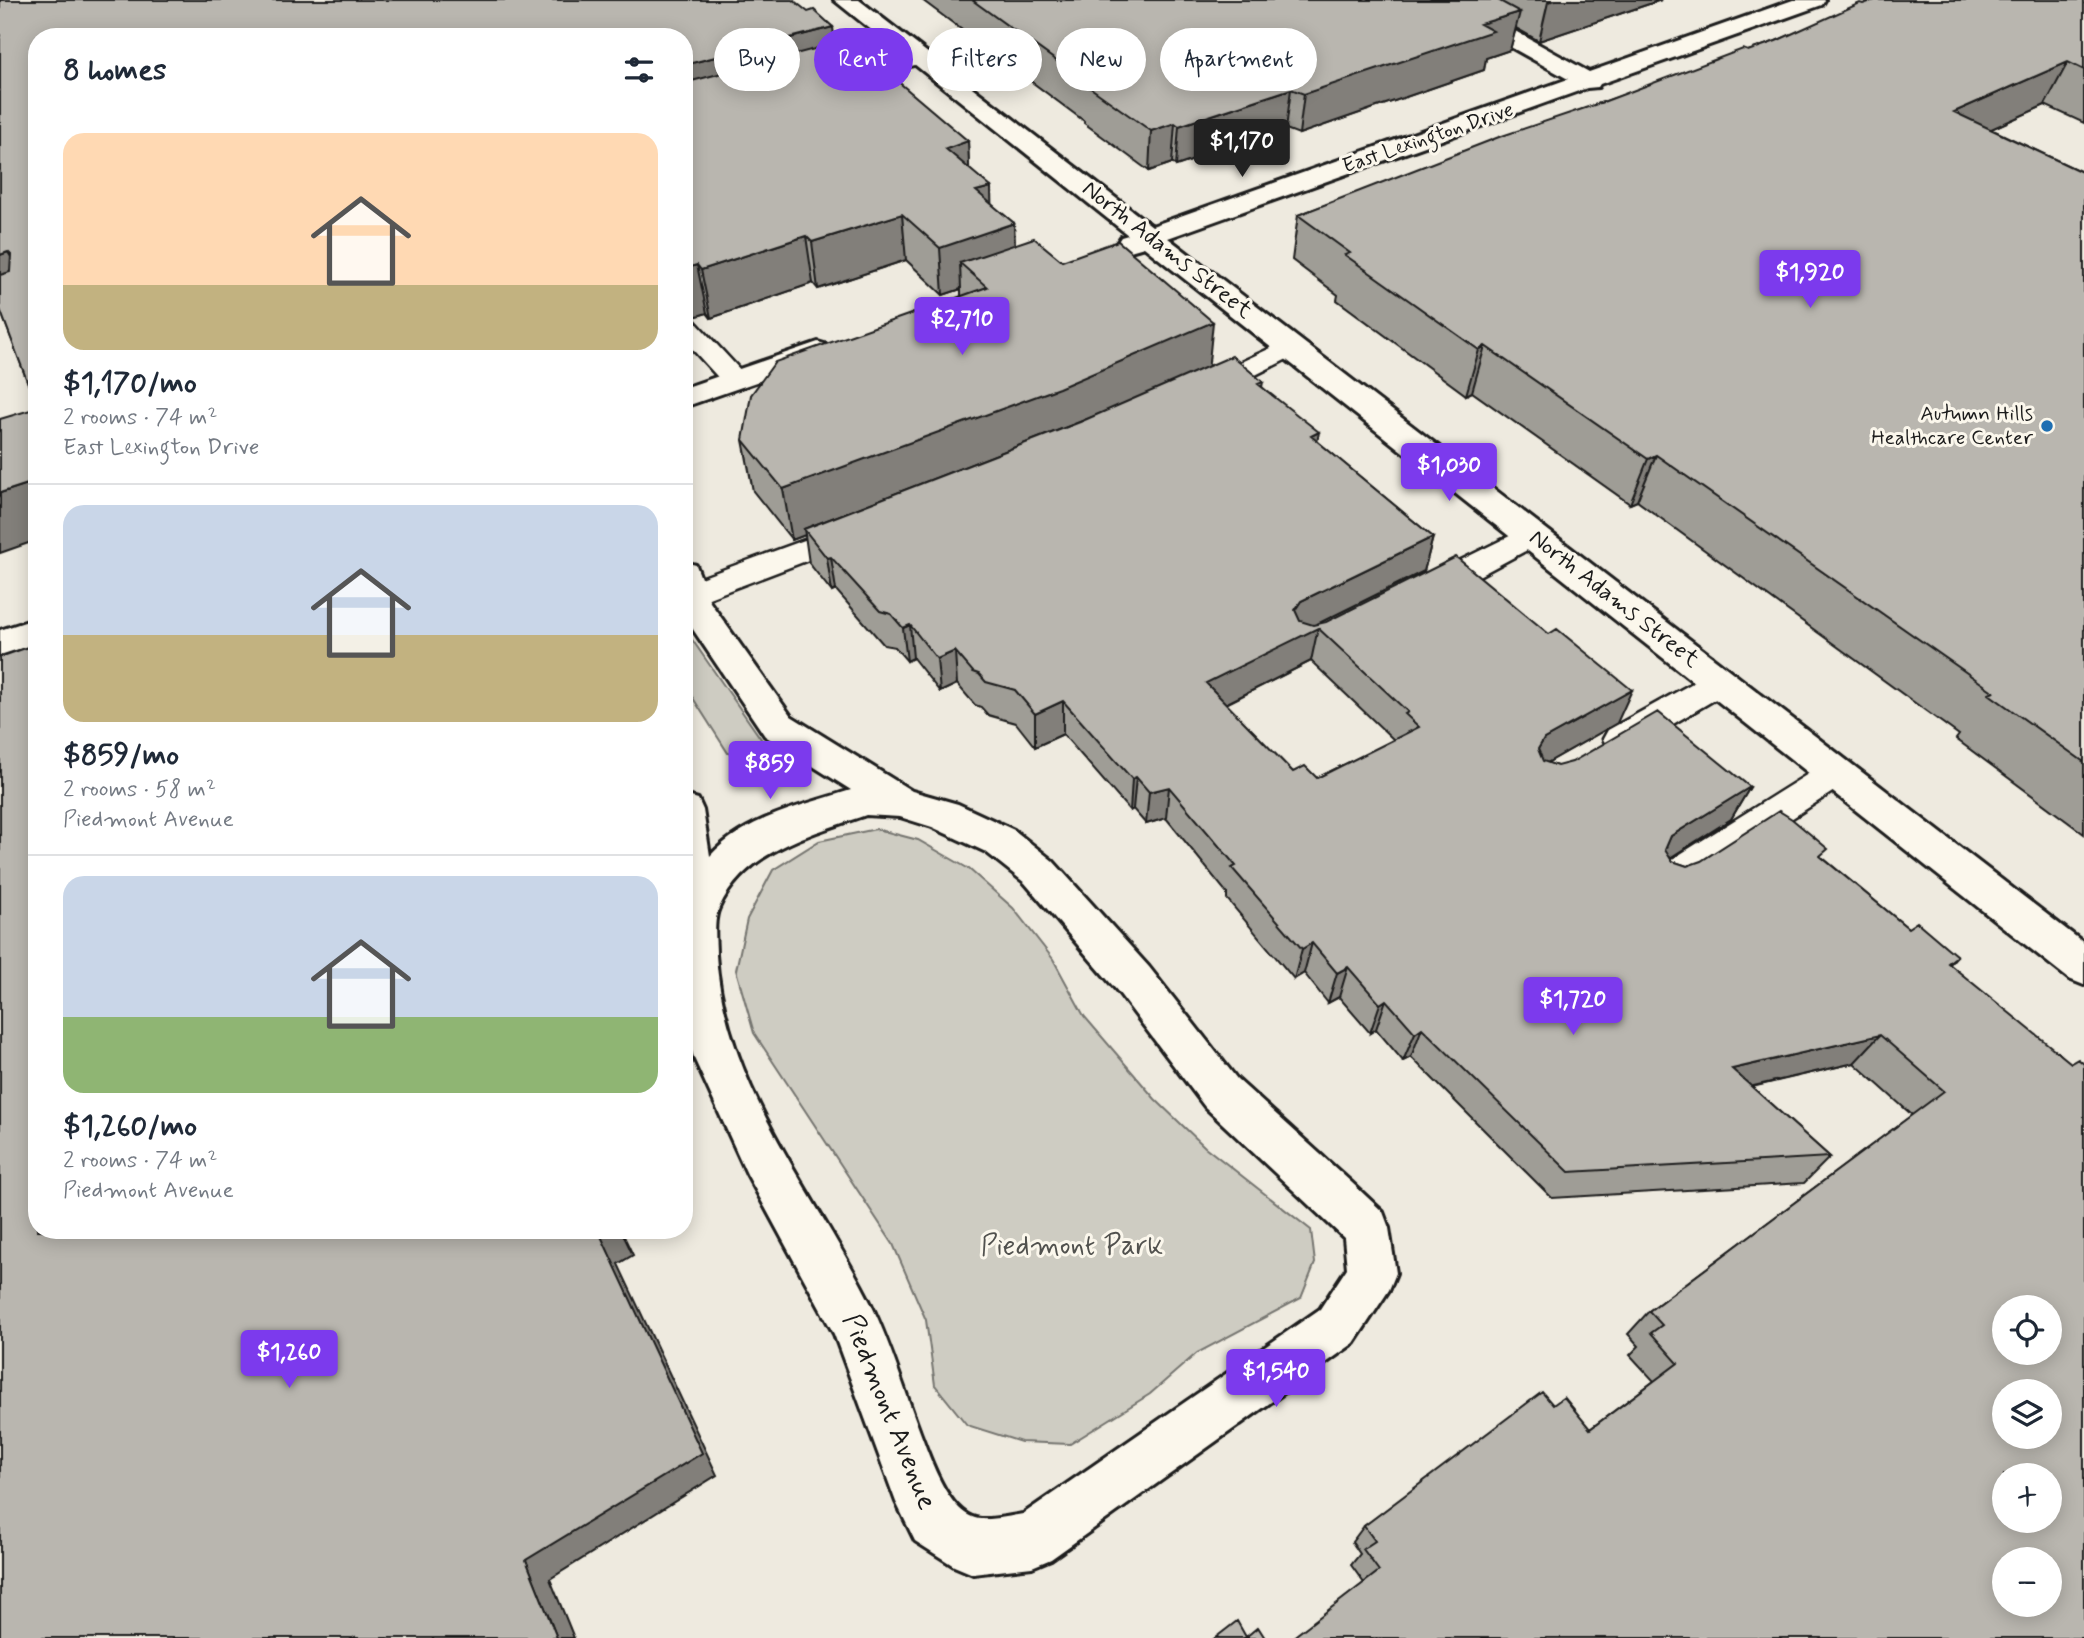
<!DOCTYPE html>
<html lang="en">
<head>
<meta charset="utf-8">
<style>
	:root { --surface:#fff; --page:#f2f2f3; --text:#1f2937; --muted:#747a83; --line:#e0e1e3; --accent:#7c3aed }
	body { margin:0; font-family:Mynerve,sans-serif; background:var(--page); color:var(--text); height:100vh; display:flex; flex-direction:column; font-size:26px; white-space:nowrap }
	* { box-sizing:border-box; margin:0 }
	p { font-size:23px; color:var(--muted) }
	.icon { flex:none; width:38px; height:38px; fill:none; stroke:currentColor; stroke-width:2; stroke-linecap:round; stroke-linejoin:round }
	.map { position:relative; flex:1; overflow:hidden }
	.sheet { position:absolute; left:28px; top:28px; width:665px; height:1211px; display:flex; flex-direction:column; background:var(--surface); border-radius:28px; box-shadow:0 4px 18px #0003 }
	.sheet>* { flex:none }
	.banner { position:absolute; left:714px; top:28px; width:665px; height:63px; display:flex; gap:14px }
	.buttons { position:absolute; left:1992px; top:1295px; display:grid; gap:14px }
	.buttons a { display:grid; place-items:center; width:70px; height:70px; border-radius:50%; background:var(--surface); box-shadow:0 4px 18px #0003; font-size:35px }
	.price { position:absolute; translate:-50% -60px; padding:0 16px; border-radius:7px; background:var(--accent); color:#fff; font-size:23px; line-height:46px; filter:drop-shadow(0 2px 4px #0008) }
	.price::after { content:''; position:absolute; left:50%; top:42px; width:21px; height:16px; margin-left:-10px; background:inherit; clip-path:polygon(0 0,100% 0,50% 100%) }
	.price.active { background:#222; color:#fff }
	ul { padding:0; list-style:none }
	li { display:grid; align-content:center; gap:14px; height:371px; padding:0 35px }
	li+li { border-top:2px solid var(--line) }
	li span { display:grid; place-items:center; height:217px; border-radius:21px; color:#555 }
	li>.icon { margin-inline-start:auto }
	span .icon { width:126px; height:126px; fill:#fffc; stroke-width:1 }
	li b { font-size:30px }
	h2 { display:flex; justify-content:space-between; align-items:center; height:84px; padding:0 35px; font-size:30px }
	.chip { padding:0 24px; border-radius:32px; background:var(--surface); box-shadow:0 4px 18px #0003; font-size:24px; line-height:63px }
	.chip.active { background:var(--accent); color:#fff }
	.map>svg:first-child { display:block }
	.green { fill:#ceccc2; stroke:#75746f; stroke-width:2 }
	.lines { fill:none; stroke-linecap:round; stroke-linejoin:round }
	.lane-casing { stroke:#1c1c1c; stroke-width:5 }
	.street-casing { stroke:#1c1c1c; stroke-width:6 }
	.lane { fill:#fbf7ec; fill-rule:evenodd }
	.street { fill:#fbf7ec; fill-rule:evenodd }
	.wall { fill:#9f9d96; stroke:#1c1c1c; stroke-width:2; fill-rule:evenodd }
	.shaded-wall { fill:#827f7a; stroke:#1c1c1c; stroke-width:2 }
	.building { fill:#b9b6af; stroke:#1c1c1c; stroke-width:2; fill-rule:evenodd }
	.poi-dot { fill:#1f6fb2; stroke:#fbf7ec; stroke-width:2.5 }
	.labels { text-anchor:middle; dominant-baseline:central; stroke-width:6; stroke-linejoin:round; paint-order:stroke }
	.far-street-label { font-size:21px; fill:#1c1c1c; stroke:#fbf7ec }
	.far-poi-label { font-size:21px; fill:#1c1c1c; stroke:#fbf7ec; text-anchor:end }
	.street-label { font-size:24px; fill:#1c1c1c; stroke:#fbf7ec }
	.near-park-label { font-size:28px; fill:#51514e; stroke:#fbf7ec }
	.near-street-label { font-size:28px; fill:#1c1c1c; stroke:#fbf7ec }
</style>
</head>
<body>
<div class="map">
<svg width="2084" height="1638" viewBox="0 0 2084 1638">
	<rect width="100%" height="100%" fill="#eeeadf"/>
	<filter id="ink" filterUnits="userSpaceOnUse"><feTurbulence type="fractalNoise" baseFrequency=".0143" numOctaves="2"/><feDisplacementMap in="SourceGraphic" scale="14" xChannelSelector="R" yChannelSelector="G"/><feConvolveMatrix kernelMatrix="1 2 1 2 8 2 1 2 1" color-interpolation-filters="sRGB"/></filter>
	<g filter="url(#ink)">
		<path class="green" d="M 684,628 L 761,739 C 755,755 743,756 728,753 L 684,684 Z
			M 876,829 L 918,840 L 969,869 L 1013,908 L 1053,959 L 1084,1016 L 1155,1099 L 1205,1147 L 1311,1230 L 1315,1263 L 1301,1298 L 1197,1353 L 1150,1394 L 1070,1444 L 1021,1442 L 967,1425 L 935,1385 L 926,1320 L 893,1244 L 754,1033 L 736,970 L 747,919 L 773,870 L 819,841 Z"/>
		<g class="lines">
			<g class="lane-casing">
				<path id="lane" d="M 919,52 L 926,54 L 929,58 L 926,62 L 838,86 L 831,84 L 827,80 L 831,76 Z
					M 684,316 L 693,319 L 744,374 L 748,380 L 744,386 L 735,388 L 726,386 L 684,340 Z
					M 1290,339 L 1299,341 L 1303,347 L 1299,353 L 1214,396 L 1204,398 L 1194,396 L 1191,390 L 1194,384 Z
					M 851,523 L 861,526 L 866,533 L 861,540 L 701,601 L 690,604 L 684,602 L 684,584 Z
					M 1532,525 L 1542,528 L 1547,535 L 1542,542 L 1475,578 L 1425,597 L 1414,593 L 1410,586 L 1414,579 L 1453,564 Z
					M 1720,670 L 1731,674 L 1736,682 L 1731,690 L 1632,748 L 1620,752 L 1608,748 L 1603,739 L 1608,730 L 1709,674 Z
					M 1836,760 L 1848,764 L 1853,773 L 1848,782 L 1681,890 L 1668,895 L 1655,890 L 1650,880 L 1655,870 L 1824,764 Z"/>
			</g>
			<g class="street-casing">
				<path id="street" d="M 834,0 L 859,0 L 1152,226 L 1568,79 L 1435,5 L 1432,0 L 1459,0 L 1589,72 L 1793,0 L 1825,0 L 1822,5 L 1600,84 L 1598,87 L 1587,88 L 1168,238 L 2084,943 L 2084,985 L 2069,979 L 1144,247 L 1130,251 L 1121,249 L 1117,243 L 1121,237 L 1128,235 Z
					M 818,342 L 828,345 L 832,351 L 828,357 L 684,407 L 684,388 Z
					M 684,562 L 696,565 L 710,602 L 791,716 L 912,791 L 958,804 L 1014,830 L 1053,861 L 1149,967 L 1237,1079 L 1351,1182 L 1383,1212 L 1389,1228 L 1396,1273 L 1389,1290 L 1354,1343 L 1051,1559 L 1032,1567 L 973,1574 L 954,1566 L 915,1541 L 896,1502 L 834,1334 L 747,1174 L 694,1058 L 684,1021 L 684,795 L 698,799 L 703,810 L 710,856 C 744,818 804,805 851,790 L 765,736 L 684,616 ZM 866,815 L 900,817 L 932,827 L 986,852 L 1025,883 L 1119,993 L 1205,1107 L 1344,1238 L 1347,1268 L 1320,1309 L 1023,1514 C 1010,1516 994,1520 981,1519 C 949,1517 930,1458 920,1432 C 904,1390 891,1345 871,1304 C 814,1190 725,1087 716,955 C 716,941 713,921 719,908 C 744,851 812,834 866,815 Z
					M 37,618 L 37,643 L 0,655 L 0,630 Z"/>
			</g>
			<use href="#lane" class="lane"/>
			<use href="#street" class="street"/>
		</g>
		<path class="wall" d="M 0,0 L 835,44 L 968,141 L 969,168 L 991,204 L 1014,223 L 1015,244 L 1062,261 L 1208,366 L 1263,382 L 1262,387 L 1317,441 L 1433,537 L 1424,571 L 1314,625 L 1617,723 L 1547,763 L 1557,766 L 1750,787 L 1731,819 L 1670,858 L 1672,861 L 1687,866 L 1823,858 L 1908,928 L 1957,956 L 1950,964 L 2084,1638 L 1364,1583 L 1351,1565 L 1360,1554 L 1352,1542 L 1364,1526 L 1553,1405 L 1590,1429 L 1654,1381 L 1630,1355 L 1639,1346 L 1628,1334 L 1649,1311 L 1912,1115 L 1854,1063 L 1752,1087 L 1830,1157 L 1804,1183 L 1552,1198 L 1411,1057 L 1403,1061 L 1376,1029 L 1370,1033 L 1339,997 L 1328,1003 L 1304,973 L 1294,979 L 1227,899 L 1227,893 L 1166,818 L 1146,824 L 1133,809 L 1130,811 L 1063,734 L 1035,747 L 1016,723 L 988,715 L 981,707 L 975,705 L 957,684 L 940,692 L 913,658 L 907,661 L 895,647 L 884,645 L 836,590 L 832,592 L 809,563 L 805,535 L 792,540 L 753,491 L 743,440 L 961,296 L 961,289 L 943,295 L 906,260 L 818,289 L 813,283 L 711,318 L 707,313 L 694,317 L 684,314 L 684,37 L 37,37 L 37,407 L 0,309 ZM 1311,661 L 1394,740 L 1317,778 L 1293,772 L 1226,704 Z
			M 922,0 L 1661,0 L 1539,41 L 1516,28 L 1510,50 L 1486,58 L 1484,70 L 1299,134 L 1286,129 L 1176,166 L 1172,163 L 1149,171 L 1084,123 L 1084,121 Z
			M 2084,0 L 2084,123 L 2045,105 L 1991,129 L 2084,173 L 2084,834 L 1956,739 L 1959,735 L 1637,501 L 1630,504 L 1472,392 L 1466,395 L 1337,300 L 1338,295 L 1292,260 L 1298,215 L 1603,102 L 1748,51 L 1776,41 L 1863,4 Z"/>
		<path class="shaded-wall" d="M 1556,0 L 1661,0 L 1539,41 L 1548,2 Z
			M 1520,12 L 1510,50 L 1486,58 L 1484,70 L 1299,134 L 1304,94 L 1480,24 Z
			M 833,27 L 838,71 L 684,112 L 684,65 Z
			M 2068,62 L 2045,105 L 1933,155 L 1954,112 Z
			M 1291,89 L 1286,129 L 1176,166 L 1179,126 Z
			M 1175,123 L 1172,163 L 1149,171 L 1151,131 Z
			M 968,141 L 970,187 L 946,149 Z
			M 991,187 L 992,231 L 1014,223 L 1015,270 L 960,263 L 961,289 L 943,295 L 940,248 L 976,191 Z
			M 902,214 L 906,260 L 818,289 L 812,242 Z
			M 806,236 L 813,283 L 711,318 L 701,270 Z
			M 8,252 L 36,299 L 0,290 L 0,255 Z
			M 697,265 L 707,313 L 694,317 L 684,269 Z
			M 1213,322 L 1208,372 L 804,529 L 805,535 L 792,540 L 783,489 Z
			M 1485,346 L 1472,392 L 1466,395 L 1479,350 Z
			M 1319,432 L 1313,465 L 1311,436 Z
			M 1656,455 L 1637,501 L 1630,504 L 1648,459 Z
			M 37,481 L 37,540 L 0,553 L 0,493 Z
			M 1433,537 L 1424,571 L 1295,635 L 1318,628 L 1311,661 L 1201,716 L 1206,683 L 1295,610 L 1301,601 Z
			M 831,557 L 836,590 L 832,592 L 827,558 Z
			M 910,625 L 913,658 L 907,661 L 903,628 Z
			M 955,651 L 957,684 L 940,692 L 937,659 Z
			M 1632,690 L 1617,723 L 1531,772 L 1538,749 L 1544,739 Z
			M 1063,701 L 1063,734 L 1035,747 L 1035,714 Z
			M 1136,777 L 1133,809 L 1130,811 L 1132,779 Z
			M 1169,787 L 1166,818 L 1146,824 L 1149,792 Z
			M 1750,787 L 1731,819 L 1654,868 L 1671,836 Z
			M 1312,943 L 1304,973 L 1294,979 L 1302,949 Z
			M 1348,967 L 1339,997 L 1328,1003 L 1337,973 Z
			M 1386,1000 L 1376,1029 L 1370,1033 L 1380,1004 Z
			M 1422,1028 L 1411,1057 L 1403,1061 L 1415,1033 Z
			M 1880,1035 L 1854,1063 L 1710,1096 L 1732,1069 Z
			M 607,1230 L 621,1230 L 633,1255 L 618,1264 L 717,1475 L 550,1579 L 574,1638 L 557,1638 L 526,1560 L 600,1234 Z"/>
		<path class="building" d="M 0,0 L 793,0 L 808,12 L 814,10 L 833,27 L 684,65 L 684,37 L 37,37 L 37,407 L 0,309 L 0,275 L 10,272 L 11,255 L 8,252 L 0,255 Z
			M 972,0 L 1498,0 L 1520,12 L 1480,24 L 1493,31 L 1304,94 L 1291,89 L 1179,126 L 1175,123 L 1151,131 L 1085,84 L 1087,83 Z
			M 1875,0 L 2084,0 L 2084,70 L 2068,62 L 1954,112 L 2084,173 L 2084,762 L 1989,694 L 1994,692 L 1656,455 L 1648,459 L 1485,346 L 1479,350 L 1345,255 L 1350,253 L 1298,215 L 1499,137 L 1603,102 L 1743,49 L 1748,51 L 1776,41 L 1860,3 L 1863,4 Z
			M 849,40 L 968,141 L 946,149 L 991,187 L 976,191 L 1014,223 L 940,248 L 902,214 L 812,242 L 806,236 L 701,270 L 697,265 L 684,269 L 684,83 Z
			M 1034,238 L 1062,261 L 1118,241 L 1213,322 L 1059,388 L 783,489 L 743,440 L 751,395 L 775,362 L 987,287 L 960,263 Z
			M 1232,356 L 1263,382 L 1258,384 L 1319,432 L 1311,436 L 1433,537 L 1301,601 L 1295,610 L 1300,621 L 1313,625 L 1326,622 L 1456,557 L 1549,634 L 1557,629 L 1632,690 L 1544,739 L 1538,749 L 1543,761 L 1557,766 L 1572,762 L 1658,712 L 1750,787 L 1671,836 L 1665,850 L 1672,861 L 1687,866 L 1701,861 L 1779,811 L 1792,819 L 1828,849 L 1820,856 L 1908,928 L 1917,922 L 1957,956 L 1948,963 L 2071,1063 L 2078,1059 L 2084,1064 L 2084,1638 L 1292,1638 L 1379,1571 L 1363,1549 L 1375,1541 L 1364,1526 L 1542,1392 L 1553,1405 L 1564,1397 L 1590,1429 L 1678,1363 L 1651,1333 L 1662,1325 L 1649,1311 L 1944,1091 L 1880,1035 L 1732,1069 L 1830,1157 L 1569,1172 L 1422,1028 L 1415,1033 L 1386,1000 L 1380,1004 L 1348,967 L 1337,973 L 1312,943 L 1302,949 L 1232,868 L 1236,866 L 1169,787 L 1149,792 L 1136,777 L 1132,779 L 1063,701 L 1035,714 L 1015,690 L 986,682 L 979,674 L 973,672 L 955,651 L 937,659 L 910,625 L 903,628 L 891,614 L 880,611 L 831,557 L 827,558 L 804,529 L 1080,422 ZM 1318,628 L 1408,712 L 1405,714 L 1419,727 L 1317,778 L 1305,766 L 1293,772 L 1206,683 ZM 2004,1307 L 2049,1307 L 2049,1353 L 2004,1353 ZM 2004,1391 L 2049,1391 L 2049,1437 L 2004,1437 ZM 2004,1475 L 2049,1475 L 2049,1521 L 2004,1521 ZM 2004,1559 L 2049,1559 L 2049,1605 L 2004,1605 Z
			M 37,408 L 37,481 L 0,493 L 0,419 Z
			M 37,644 L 37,1230 L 607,1230 L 600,1234 L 702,1453 L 526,1560 L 557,1638 L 355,1638 L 355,1637 L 353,1638 L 0,1638 L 0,657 Z
			M 1237,1621 L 1246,1637 L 1258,1627 L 1265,1638 L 1215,1638 Z"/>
	</g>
	<circle class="poi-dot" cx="2047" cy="426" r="7"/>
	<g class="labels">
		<g class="far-street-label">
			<text transform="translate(1428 138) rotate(-19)">East Lexington Drive</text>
		</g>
		<g class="far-poi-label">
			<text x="2033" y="414">Autumn Hills<tspan x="2033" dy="24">Healthcare Center</tspan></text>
		</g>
		<g class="street-label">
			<text transform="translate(1167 250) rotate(38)">North Adams Street</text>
			<text transform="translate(1614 599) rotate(38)">North Adams Street</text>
		</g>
		<g class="near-park-label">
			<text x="1072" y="1246">Piedmont Park</text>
		</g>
		<g class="near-street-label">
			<text transform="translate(889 1412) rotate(68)">Piedmont Avenue</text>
		</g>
	</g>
</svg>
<div class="buttons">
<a><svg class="icon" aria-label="locate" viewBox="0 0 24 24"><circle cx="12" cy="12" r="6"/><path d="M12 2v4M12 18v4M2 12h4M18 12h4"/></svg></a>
<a><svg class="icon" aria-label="layers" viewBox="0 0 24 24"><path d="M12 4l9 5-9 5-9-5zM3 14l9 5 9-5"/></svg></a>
<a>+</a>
<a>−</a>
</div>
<b class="price active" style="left:1242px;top:179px">$1,170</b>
<b class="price" style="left:1810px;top:310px">$1,920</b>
<b class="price" style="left:962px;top:357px">$2,710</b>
<b class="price" style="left:1449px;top:503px">$1,030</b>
<b class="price" style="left:770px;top:801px">$859</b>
<b class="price" style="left:1573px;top:1037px">$1,720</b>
<b class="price" style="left:289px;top:1390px">$1,260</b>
<b class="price" style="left:1276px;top:1409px">$1,540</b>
<div class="banner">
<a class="chip">Buy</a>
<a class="chip active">Rent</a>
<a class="chip">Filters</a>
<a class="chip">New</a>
<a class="chip">Apartment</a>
</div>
<section class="sheet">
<h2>8 homes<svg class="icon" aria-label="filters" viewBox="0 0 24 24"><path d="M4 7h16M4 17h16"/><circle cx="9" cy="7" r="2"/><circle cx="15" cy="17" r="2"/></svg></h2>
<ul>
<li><span style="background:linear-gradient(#ffd9b3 70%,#c2b280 0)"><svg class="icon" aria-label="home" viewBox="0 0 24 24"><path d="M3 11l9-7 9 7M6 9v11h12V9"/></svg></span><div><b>$1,170/mo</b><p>2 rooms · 74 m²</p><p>East Lexington Drive</p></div></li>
<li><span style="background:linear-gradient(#c9d6e8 60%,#c2b280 0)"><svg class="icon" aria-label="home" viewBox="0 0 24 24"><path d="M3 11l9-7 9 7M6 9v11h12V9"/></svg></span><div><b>$859/mo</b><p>2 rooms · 58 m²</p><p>Piedmont Avenue</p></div></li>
<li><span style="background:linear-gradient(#c9d6e8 65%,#8fb573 0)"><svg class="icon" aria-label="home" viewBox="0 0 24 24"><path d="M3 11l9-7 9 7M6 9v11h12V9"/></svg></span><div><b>$1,260/mo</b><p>2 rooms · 74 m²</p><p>Piedmont Avenue</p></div></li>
</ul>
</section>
</div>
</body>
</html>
